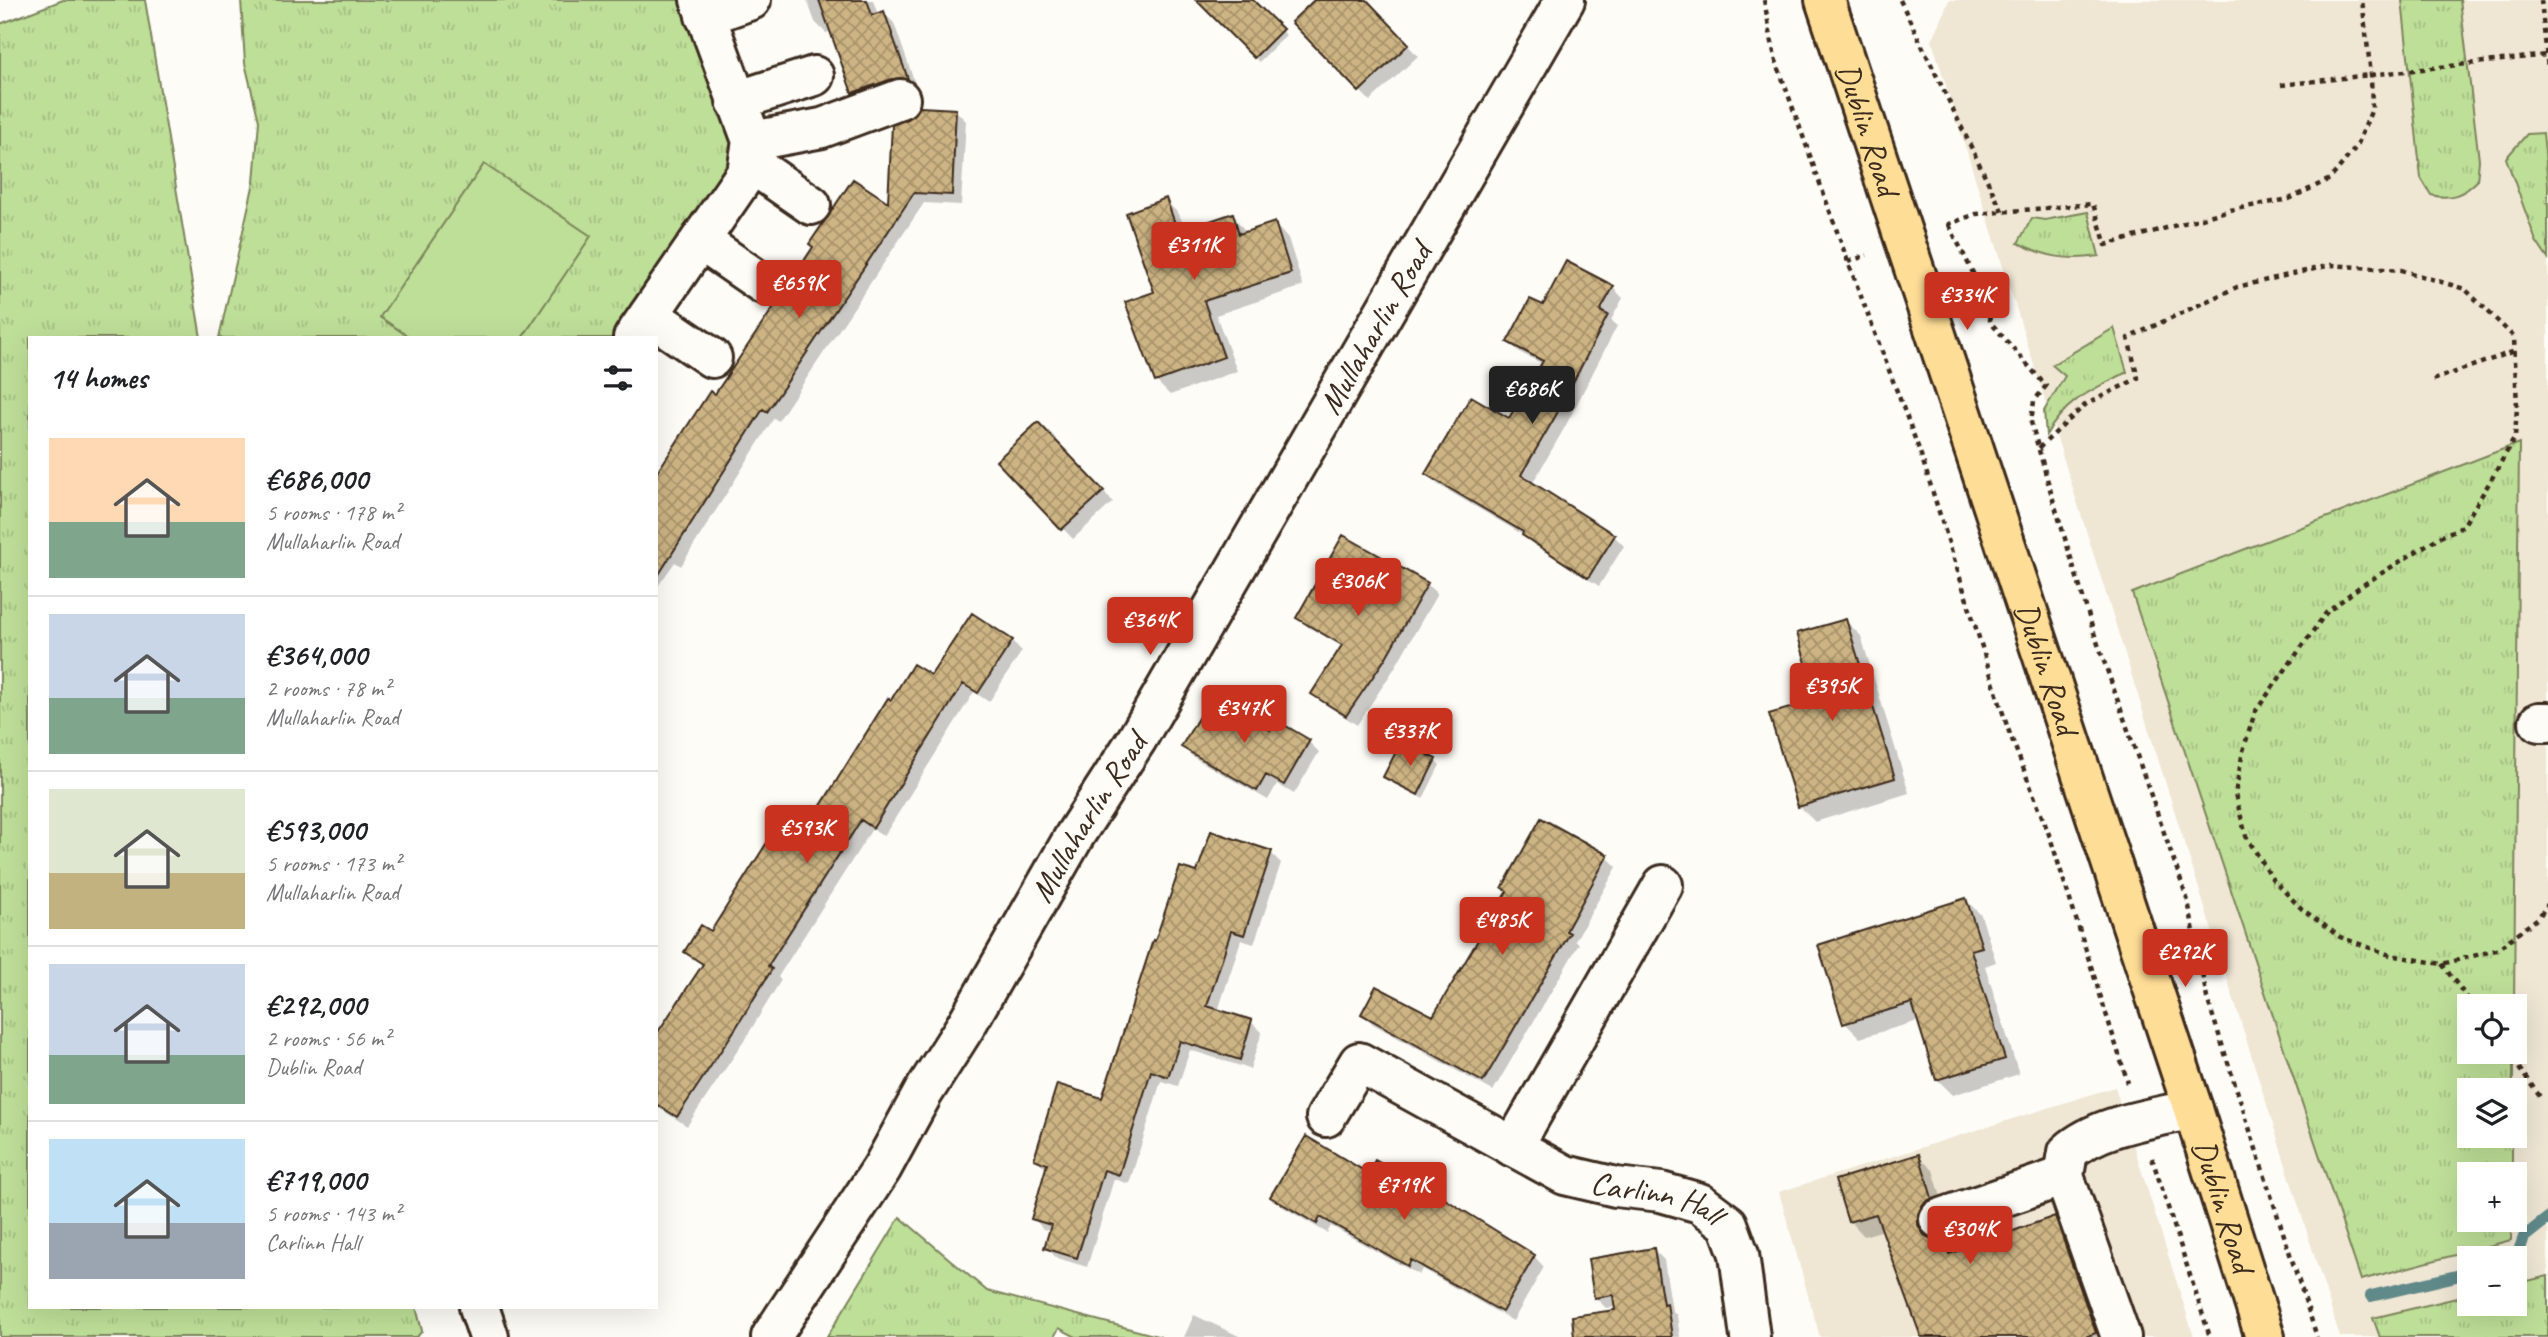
<!DOCTYPE html>
<html lang="en">
<head>
<meta charset="utf-8">
<style>
	:root { --surface:#fff; --page:#f6f6f6; --text:#202124; --muted:#757577; --line:#e0e0e0; --accent:#c8321e }
	body { margin:0; font-family:Caveat,sans-serif; background:var(--page); color:var(--text); height:100vh; display:flex; flex-direction:column; font-size:26px; white-space:nowrap }
	* { box-sizing:border-box; margin:0 }
	p { font-size:23px; color:var(--muted) }
	.icon { flex:none; width:38px; height:38px; fill:none; stroke:currentColor; stroke-width:2; stroke-linecap:round; stroke-linejoin:round }
	.map { position:relative; flex:1; overflow:hidden }
	.drawer { position:absolute; left:28px; top:336px; width:630px; height:973px; display:flex; flex-direction:column; background:var(--surface); border-radius:0px; box-shadow:0 7px 28px #0002 }
	.drawer>* { flex:none }
	.buttons { position:absolute; left:2457px; top:994px; display:grid; gap:14px }
	.buttons a { display:grid; place-items:center; width:70px; height:70px; border-radius:0px; background:var(--surface); box-shadow:0 7px 28px #0002; font-size:35px }
	.price { position:absolute; translate:-50% -60px; padding:0 16px; border-radius:7px; background:var(--accent); color:#fff; font-size:23px; line-height:46px; filter:drop-shadow(0 2px 4px #0008) }
	.price::after { content:''; position:absolute; left:50%; top:42px; width:21px; height:16px; margin-left:-10px; background:inherit; clip-path:polygon(0 0,100% 0,50% 100%) }
	.price.current { background:#222; color:#fff }
	ul { padding:0; list-style:none }
	li { display:flex; align-items:center; gap:21px; height:175px; padding:0 21px }
	li+li { border-top:2px solid var(--line) }
	li span { display:grid; place-items:center; flex:none; width:196px; height:140px; border-radius:0px; color:#555 }
	li>.icon { margin-inline-start:auto }
	span .icon { width:84px; height:84px; fill:#fffc; stroke-width:1 }
	li b { font-size:30px }
	h2 { display:flex; justify-content:space-between; align-items:center; height:84px; padding:0 21px; font-size:30px }
	.map>svg:first-child { display:block }
	.built { fill:#efe6d4; fill-rule:evenodd }
	.grass { fill:url(#grass-tufts); stroke:#7c845b; stroke-width:2 }
	.pitch { fill:#bedf98; stroke:#7c845b; stroke-width:2 }
	.shadow { fill:#0003 }
	.lines { fill:none; stroke-linecap:round; stroke-linejoin:round }
	.stream { stroke:#608989; stroke-width:12 }
	.building { fill:url(#building-cross-hatch); stroke:#3b2a1e; stroke-width:2 }
	.minor-casing { stroke:#3b2a1e; stroke-width:44 }
	.major-casing { stroke:#3b2a1e; stroke-width:44 }
	.path { stroke:#3b2a1e; stroke-width:4.5; stroke-dasharray:5 5; stroke-linecap:butt }
	.minor { stroke:#fdfcf7; stroke-width:38 }
	.major { stroke:#fedd96; stroke-width:38 }
	.labels { text-anchor:middle; dominant-baseline:central; stroke-width:6; stroke-linejoin:round; paint-order:stroke }
	.street-label { font-size:33px; fill:#3b2a1e; stroke:#fdfcf7 }
</style>
</head>
<body>
<div class="map">
<svg width="2548" height="1337" viewBox="0 0 2548 1337">
	<defs>
		<pattern id="grass-tufts" width="24" height="20" patternUnits="userSpaceOnUse" patternTransform="scale(1.75)"><rect width="24" height="20" fill="#bedf98"/><path d="M3 7l-1-3M5 7V3M7 7l1-3M15 17l-1-3M17 17v-4M19 17l1-3" fill="none" stroke="#a4c083"/></pattern>
		<pattern id="building-cross-hatch" width="8" height="8" patternUnits="userSpaceOnUse" patternTransform="scale(1.75)"><rect width="8" height="8" fill="#cdb484"/><path d="M0 0l8 8M0 8l8-8" fill="none" stroke="#a8936b"/></pattern>
	</defs>
	<rect width="100%" height="100%" fill="#fdfcf7"/>
	<filter id="ink" filterUnits="userSpaceOnUse"><feTurbulence type="fractalNoise" baseFrequency=".0143" numOctaves="2"/><feDisplacementMap in="SourceGraphic" scale="14" xChannelSelector="R" yChannelSelector="G"/><feConvolveMatrix kernelMatrix="1 2 1 2 8 2 1 2 1" color-interpolation-filters="sRGB"/></filter>
	<g filter="url(#ink)">
		<path class="built" d="M 1949,0 L 2548,0 L 2548,1337 L 2340,1337 L 1932,41 ZM 2469,1006 L 2515,1006 L 2515,1052 L 2469,1052 ZM 2469,1090 L 2515,1090 L 2515,1136 L 2469,1136 ZM 2469,1174 L 2515,1174 L 2515,1220 L 2469,1220 ZM 2469,1258 L 2515,1258 L 2515,1304 L 2469,1304 Z
			M 2115,1087 L 2194,1337 L 1820,1337 L 1779,1192 Z"/>
		<path class="grass" d="M 63,0 L 145,0 L 201,338 L 30,338 L 30,1307 L 416,1307 L 422,1331 L 417,1337 L 0,1337 L 0,24 Z
			M 241,0 L 691,0 L 733,116 L 733,159 L 613,338 L 522,338 L 590,236 L 381,318 L 411,338 L 219,338 L 254,182 L 259,121 L 245,63 Z
			M 2402,0 L 2460,0 L 2479,160 L 2477,181 C 2463,195 2450,200 2431,195 L 2421,178 Z
			M 2543,133 L 2548,184 L 2548,259 L 2536,241 L 2506,158 L 2527,134 Z
			M 2088,212 L 2099,256 C 2067,261 2047,257 2018,243 L 2032,218 L 2045,220 Z
			M 2114,328 L 2127,372 C 2091,391 2068,398 2046,435 L 2044,411 L 2065,376 L 2052,365 Z
			M 2519,443 L 2514,1006 L 2469,1006 L 2469,1052 L 2513,1052 L 2513,1090 L 2469,1090 L 2469,1136 L 2512,1136 L 2512,1174 L 2469,1174 L 2469,1220 L 2511,1220 L 2511,1240 L 2361,1280 L 2132,593 Z
			M 900,1217 L 987,1291 L 1161,1337 L 1076,1337 L 1059,1328 L 1054,1337 L 827,1337 Z
			M 2548,1276 L 2548,1337 L 2380,1337 L 2373,1318 L 2469,1295 L 2469,1304 L 2515,1304 L 2515,1284 Z"/>
		<path class="pitch" d="M 484,164 L 591,236 L 522,338 L 411,338 L 380,317 Z"/>
		<path class="shadow" d="M 807,0 L 873,0 L 878,15 L 884,13 L 894,23 L 917,89 L 903,88 L 864,103 L 854,93 L 832,31 L 826,33 L 815,22 Z
			M 1227,0 L 1251,0 L 1286,35 L 1259,62 L 1212,14 Z
			M 1316,0 L 1365,0 L 1418,56 L 1370,101 L 1293,22 Z
			M 956,111 L 966,121 L 961,205 L 924,203 L 778,421 L 774,418 L 681,566 L 675,562 L 656,589 L 656,480 L 716,396 L 890,206 Z
			M 1165,200 L 1179,214 L 1186,231 L 1232,215 L 1247,233 L 1274,224 L 1288,238 L 1303,286 L 1216,315 L 1237,371 L 1170,395 L 1156,381 L 1157,293 Z
			M 1566,263 L 1613,288 L 1623,298 L 1611,320 L 1617,326 L 1565,427 L 1532,484 L 1614,536 L 1624,546 L 1599,586 L 1534,545 L 1525,536 L 1437,484 L 1427,474 L 1510,420 L 1543,364 L 1519,352 L 1509,342 L 1543,307 Z
			M 1038,424 L 1113,502 L 1073,539 L 998,461 Z
			M 1427,584 L 1437,594 L 1394,669 L 1357,725 L 1323,703 L 1313,694 L 1343,647 L 1308,627 L 1298,618 Z
			M 1846,621 L 1861,636 L 1909,793 L 1815,822 L 1799,806 L 1819,701 Z
			M 1012,641 L 1022,651 L 989,702 L 974,692 L 884,836 L 872,829 L 778,977 L 781,980 L 744,1041 L 687,1126 L 656,1106 L 656,1038 L 703,966 L 686,952 L 712,934 L 807,831 L 892,702 L 931,677 Z
			M 1270,733 L 1309,742 L 1319,752 L 1294,794 L 1277,784 L 1268,800 L 1193,757 L 1183,747 Z
			M 1402,744 L 1435,760 L 1440,765 L 1423,799 L 1385,777 Z
			M 1271,853 L 1281,863 L 1254,944 L 1241,940 L 1218,1011 L 1251,1022 L 1262,1032 L 1250,1069 L 1190,1050 L 1178,1086 L 1161,1081 L 1129,1184 L 1114,1179 L 1087,1267 L 1057,1258 L 1046,1248 L 1051,1231 L 1043,1229 L 1033,1218 L 1047,1170 L 1036,1159 L 1103,1100 L 1156,943 L 1198,874 Z
			M 1607,857 L 1617,867 L 1575,941 L 1579,944 L 1493,1091 L 1373,1024 L 1363,1014 L 1434,1018 Z
			M 1966,900 L 1981,915 L 1996,962 L 1985,966 L 2019,1074 L 1953,1095 L 1938,1080 L 1918,1021 L 1860,1038 L 1845,1023 Z
			M 1918,1156 L 1933,1170 L 1946,1213 L 1932,1229 L 1932,1241 L 1944,1242 L 1956,1254 L 2055,1218 L 2069,1233 L 2106,1337 L 1923,1337 L 1884,1230 L 1864,1236 L 1850,1221 Z
			M 1273,1197 L 1444,1201 L 1534,1256 L 1544,1267 L 1513,1321 L 1422,1269 L 1419,1275 L 1331,1226 L 1327,1233 L 1283,1207 Z
			M 1654,1250 L 1664,1260 L 1672,1310 L 1677,1315 L 1680,1337 L 1620,1337 L 1616,1306 L 1606,1308 L 1596,1298 Z
			M 1194,1315 L 1241,1337 L 1184,1337 Z"/>
		<g class="lines">
			<path class="stream" d="M 2515,1262 L 2524,1237 L 2548,1218
				M 2371,1296 L 2469,1273"/>
		</g>
		<path class="building" d="M 819,0 L 867,0 L 872,15 L 884,11 L 908,79 L 892,79 L 852,93 Z
			M 1196,0 L 1253,0 L 1283,29 L 1254,58 Z
			M 1314,0 L 1367,0 L 1409,44 L 1359,92 L 1291,22 Z
			M 920,107 L 956,109 L 952,195 L 914,193 L 767,412 L 763,409 L 656,579 L 656,474 L 710,391 L 715,394 L 771,311 L 813,247 L 809,244 L 853,179 L 888,202 L 892,125 L 908,119 L 916,113 Z
			M 1166,198 L 1178,232 L 1233,213 L 1239,234 L 1275,222 L 1291,273 L 1204,301 L 1224,357 L 1155,382 L 1125,302 L 1154,292 L 1126,213 Z
			M 1566,261 L 1614,286 L 1600,311 L 1608,315 L 1555,417 L 1521,475 L 1615,535 L 1588,578 L 1522,535 L 1523,532 L 1425,474 L 1471,396 L 1509,418 L 1543,361 L 1507,342 L 1530,299 L 1543,305 Z
			M 1038,422 L 1104,491 L 1061,530 L 996,461 Z
			M 1343,535 L 1428,583 L 1385,659 L 1346,716 L 1311,694 L 1342,645 L 1296,618 Z
			M 972,613 L 1013,640 L 978,693 L 963,684 L 873,828 L 861,820 L 768,966 L 772,969 L 734,1031 L 677,1117 L 656,1104 L 656,1035 L 703,964 L 684,952 L 701,925 L 711,931 L 785,814 L 807,828 L 888,698 L 891,700 L 913,664 L 931,675 Z
			M 1846,619 L 1895,778 L 1798,807 L 1769,714 L 1817,700 L 1797,633 Z
			M 1211,696 L 1270,730 L 1276,720 L 1310,740 L 1284,785 L 1266,775 L 1257,791 L 1181,747 Z
			M 1401,742 L 1436,759 L 1418,795 L 1383,777 Z
			M 1541,818 L 1608,855 L 1566,931 L 1570,933 L 1483,1082 L 1361,1014 L 1376,986 L 1433,1016 L 1507,891 L 1502,888 Z
			M 1211,831 L 1272,851 L 1244,935 L 1231,931 L 1207,1006 L 1252,1020 L 1240,1060 L 1180,1041 L 1168,1077 L 1151,1071 L 1119,1175 L 1104,1170 L 1077,1258 L 1044,1248 L 1051,1225 L 1031,1219 L 1047,1164 L 1034,1159 L 1057,1084 L 1102,1098 L 1153,940 L 1155,941 L 1180,867 L 1197,872 Z
			M 1966,898 L 1982,947 L 1971,950 L 2005,1059 L 1936,1080 L 1912,1003 L 1843,1024 L 1818,945 Z
			M 1306,1136 L 1368,1173 L 1375,1160 L 1445,1199 L 1535,1255 L 1502,1312 L 1411,1260 L 1408,1266 L 1320,1217 L 1317,1224 L 1270,1197 Z
			M 1919,1154 L 1932,1198 L 1923,1204 L 1918,1214 L 1918,1225 L 1924,1235 L 1934,1240 L 1945,1240 L 1949,1254 L 2055,1216 L 2096,1333 L 2085,1337 L 1921,1337 L 1876,1214 L 1848,1222 L 1835,1180 Z
			M 1654,1248 L 1663,1304 L 1667,1303 L 1672,1337 L 1574,1337 L 1572,1316 L 1615,1310 L 1613,1295 L 1594,1298 L 1588,1259 Z"/>
		<g class="lines">
			<g class="minor-casing">
				<g id="minor">
					<path d="M 705,16 L 751,0"/>
					<path d="M 736,101 L 814,76"/>
					<path d="M 752,141 L 822,128 L 900,99"/>
					<path d="M 749,162 L 811,205"/>
					<path d="M 701,241 L 763,284"/>
					<path d="M 649,315 L 712,358"/>
					<path d="M 633,338 L 747,172 L 752,141 L 700,0"/>
					<path d="M 2539,722 L 2548,722"/>
					<path id="s1" d="M 1326,1117 L 1359,1062 L 1565,1175 L 1616,1187 L 1661,1192 L 1700,1203 L 1728,1224 L 1739,1254 L 1750,1337"/>
					<path d="M 1513,1147 L 1663,885"/>
					<path d="M 1939,1219 L 2064,1176"/>
					<path d="M 479,1307 L 489,1337"/>
					<path id="s2" d="M 771,1337 L 882,1168 L 923,1093 L 965,1027 L 1075,835 L 1137,739 L 1565,0"/>
					<path d="M 2121,1337 L 2064,1176 L 2068,1152 C 2100,1124 2152,1119 2193,1109"/>
				</g>
			</g>
			<g class="major-casing">
				<g id="major">
					<path id="s3" d="M 1825,0 L 2193,1109 L 2265,1337"/>
				</g>
			</g>
			<path class="path" d="M 1764,0 L 1775,58 L 1848,262 L 1920,452 L 2008,729 L 2050,837 L 2128,1083
				M 1900,0 L 2003,213
				M 2541,0 L 2548,69
				M 2281,85 L 2547,55
				M 1947,225 L 1976,214 L 2093,204 L 2106,245 L 2230,210 L 2289,199 L 2330,179 L 2357,146 L 2372,109 L 2371,75 L 2362,0
				M 1949,225 L 1980,287 L 1991,323 L 2046,386 L 2034,401 L 2031,422 L 2052,496 L 2093,630 L 2188,901 L 2207,998 L 2317,1337
				M 1848,262 L 1867,255
				M 2433,380 L 2515,351
				M 2039,448 L 2085,405 L 2138,378 L 2128,338 L 2237,287 L 2331,265 L 2401,270 L 2465,289 L 2514,337 L 2517,407 L 2515,437 L 2491,480 L 2463,526 L 2436,539 L 2358,588 L 2326,613 L 2255,712 L 2243,751 L 2235,794 L 2246,836 L 2273,880 L 2302,909 L 2340,937 L 2390,955 L 2442,964 L 2496,950 L 2538,918 L 2548,904
				M 2442,964 L 2473,1006
				M 2507,1052 L 2541,1098
				M 2152,1158 L 2210,1337"/>
			<use href="#minor" class="minor"/>
			<use href="#major" class="major"/>
		</g>
	</g>
	<g class="labels">
		<g class="street-label">
			<text stroke="none"><textPath href="#s3" startOffset="136">Dublin Road</textPath></text>
			<text stroke="none"><textPath href="#s2" startOffset="1176">Mullaharlin Road</textPath></text>
			<text stroke="none"><textPath href="#s3" startOffset="704">Dublin Road</textPath></text>
			<text stroke="none"><textPath href="#s2" startOffset="609">Mullaharlin Road</textPath></text>
			<text stroke="none"><textPath href="#s1" startOffset="394">Carlinn Hall</textPath></text>
			<text stroke="none"><textPath href="#s3" startOffset="1270">Dublin Road</textPath></text>
		</g>
	</g>
</svg>
<div class="buttons">
<a><svg class="icon" aria-label="locate" viewBox="0 0 24 24"><circle cx="12" cy="12" r="6"/><path d="M12 2v4M12 18v4M2 12h4M18 12h4"/></svg></a>
<a><svg class="icon" aria-label="layers" viewBox="0 0 24 24"><path d="M12 4l9 5-9 5-9-5zM3 14l9 5 9-5"/></svg></a>
<a>+</a>
<a>−</a>
</div>
<b class="price" style="left:1194px;top:282px">€311K</b>
<b class="price" style="left:799px;top:320px">€659K</b>
<b class="price" style="left:1967px;top:332px">€334K</b>
<b class="price current" style="left:1532px;top:426px">€686K</b>
<b class="price" style="left:1358px;top:618px">€306K</b>
<b class="price" style="left:1150px;top:657px">€364K</b>
<b class="price" style="left:1832px;top:723px">€395K</b>
<b class="price" style="left:1244px;top:745px">€347K</b>
<b class="price" style="left:1410px;top:768px">€337K</b>
<b class="price" style="left:807px;top:865px">€593K</b>
<b class="price" style="left:1502px;top:957px">€485K</b>
<b class="price" style="left:2185px;top:989px">€292K</b>
<b class="price" style="left:1404px;top:1222px">€719K</b>
<b class="price" style="left:1970px;top:1266px">€304K</b>
<section class="drawer">
<h2>14 homes<svg class="icon" aria-label="filters" viewBox="0 0 24 24"><path d="M4 7h16M4 17h16"/><circle cx="9" cy="7" r="2"/><circle cx="15" cy="17" r="2"/></svg></h2>
<ul>
<li><span style="background:linear-gradient(#ffd9b3 60%,#7fa58c 0)"><svg class="icon" aria-label="home" viewBox="0 0 24 24"><path d="M3 11l9-7 9 7M6 9v11h12V9"/></svg></span><div><b>€686,000</b><p>5 rooms · 178 m²</p><p>Mullaharlin Road</p></div></li>
<li><span style="background:linear-gradient(#c9d6e8 60%,#7fa58c 0)"><svg class="icon" aria-label="home" viewBox="0 0 24 24"><path d="M3 11l9-7 9 7M6 9v11h12V9"/></svg></span><div><b>€364,000</b><p>2 rooms · 78 m²</p><p>Mullaharlin Road</p></div></li>
<li><span style="background:linear-gradient(#dfe7d0 60%,#c2b280 0)"><svg class="icon" aria-label="home" viewBox="0 0 24 24"><path d="M3 11l9-7 9 7M6 9v11h12V9"/></svg></span><div><b>€593,000</b><p>5 rooms · 173 m²</p><p>Mullaharlin Road</p></div></li>
<li><span style="background:linear-gradient(#c9d6e8 65%,#7fa58c 0)"><svg class="icon" aria-label="home" viewBox="0 0 24 24"><path d="M3 11l9-7 9 7M6 9v11h12V9"/></svg></span><div><b>€292,000</b><p>2 rooms · 56 m²</p><p>Dublin Road</p></div></li>
<li><span style="background:linear-gradient(#bfe0f5 60%,#9aa5b1 0)"><svg class="icon" aria-label="home" viewBox="0 0 24 24"><path d="M3 11l9-7 9 7M6 9v11h12V9"/></svg></span><div><b>€719,000</b><p>5 rooms · 143 m²</p><p>Carlinn Hall</p></div></li>
</ul>
</section>
</div>
</body>
</html>
